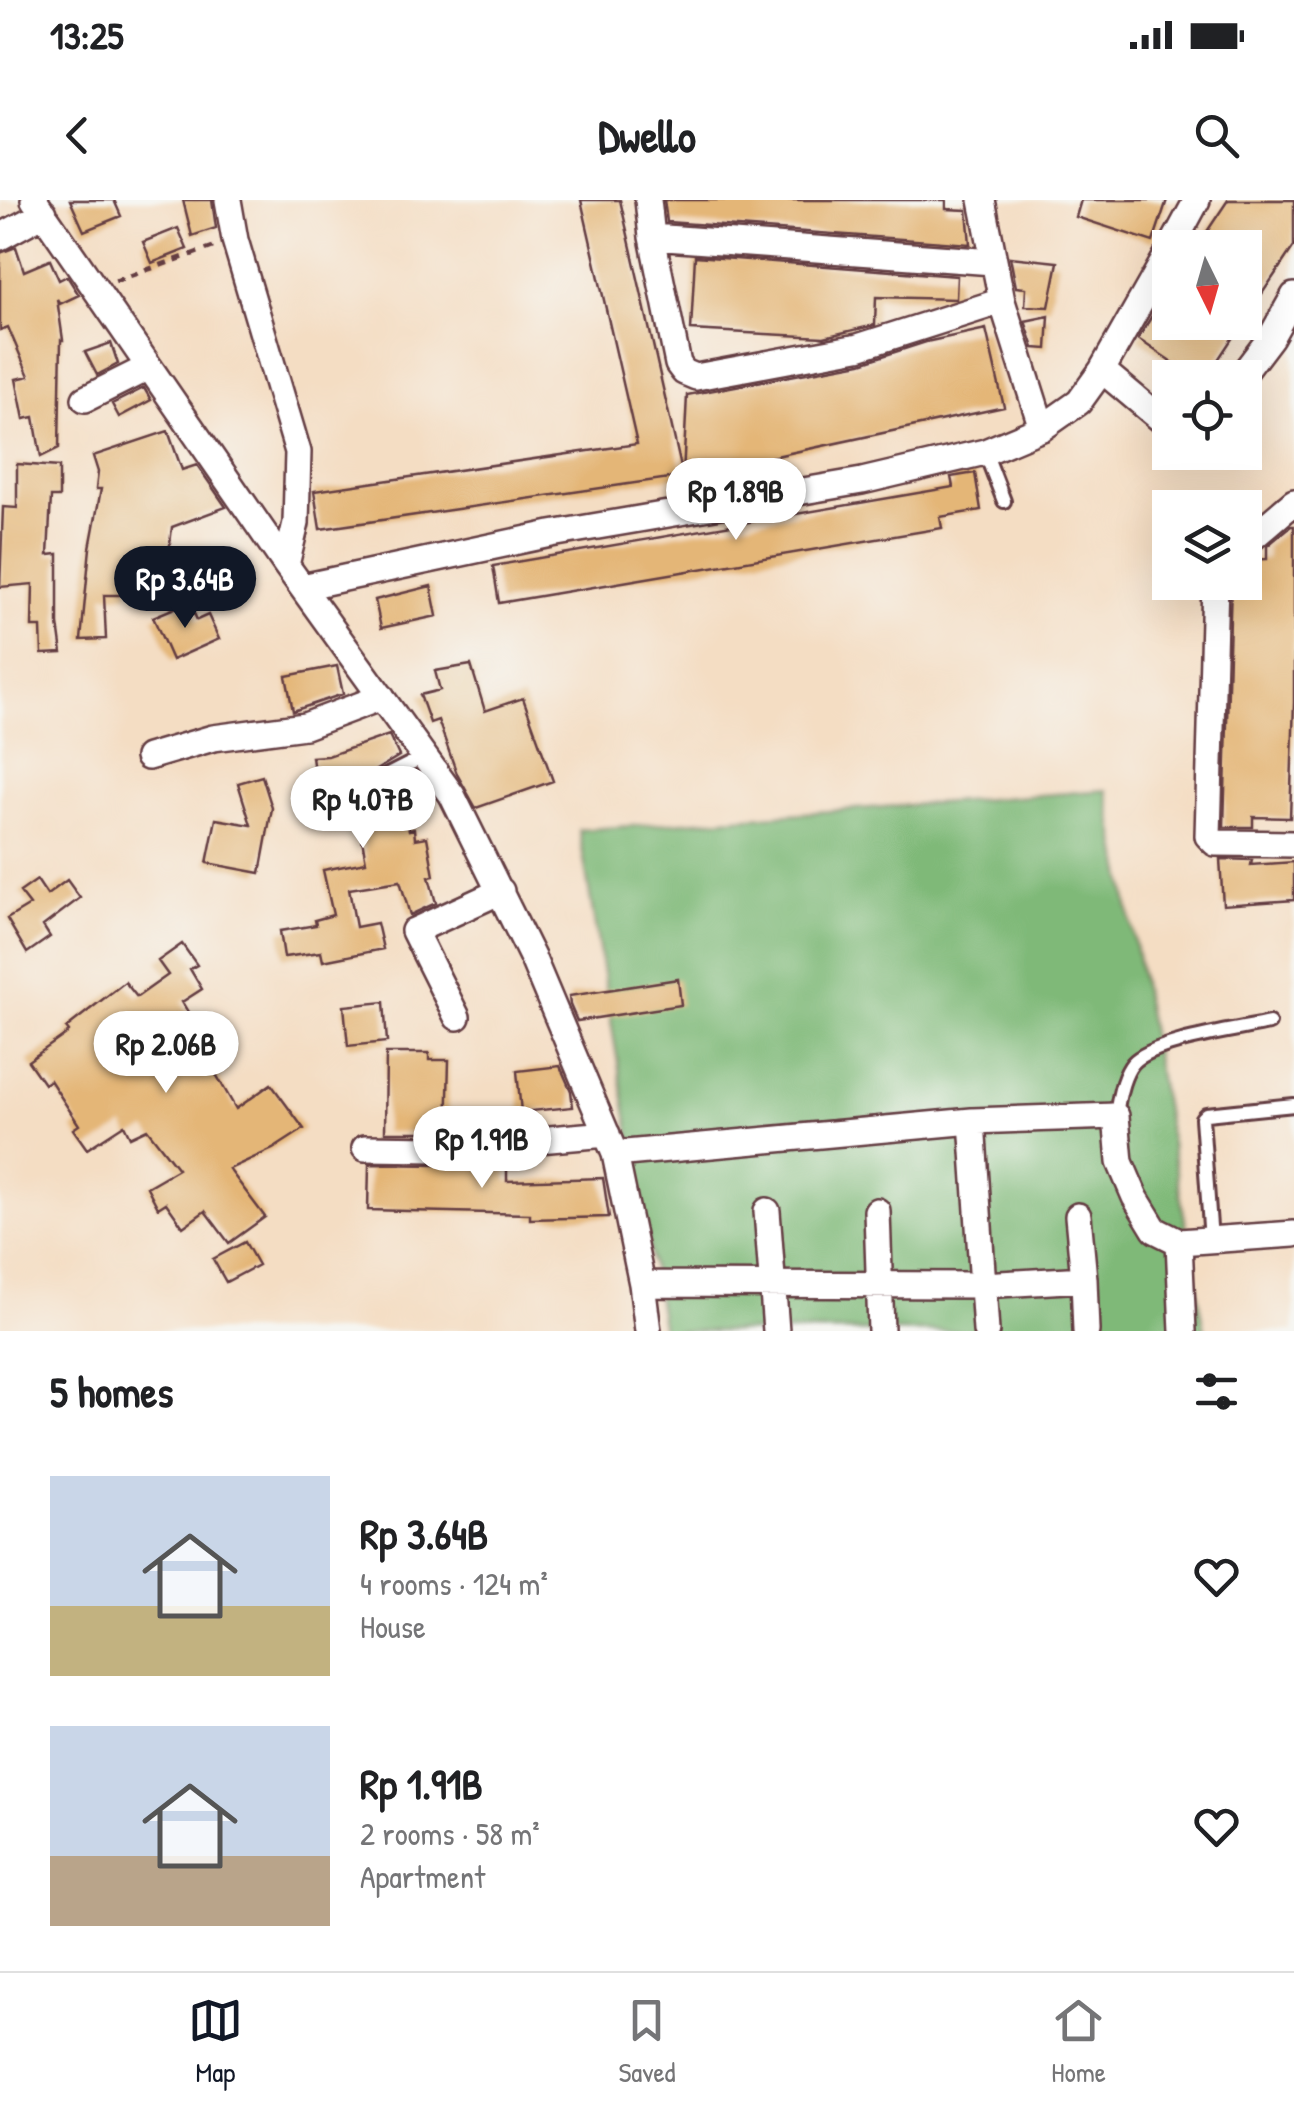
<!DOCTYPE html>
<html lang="en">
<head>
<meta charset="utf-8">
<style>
	:root { --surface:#fff; --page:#f2f2f2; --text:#202124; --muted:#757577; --line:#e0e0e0; --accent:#111827 }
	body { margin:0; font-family:"Patrick Hand",sans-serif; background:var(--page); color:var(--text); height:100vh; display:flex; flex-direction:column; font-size:38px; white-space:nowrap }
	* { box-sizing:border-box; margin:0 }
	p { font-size:32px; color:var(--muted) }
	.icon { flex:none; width:55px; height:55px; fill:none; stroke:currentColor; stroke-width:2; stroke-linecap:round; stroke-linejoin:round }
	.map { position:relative; height:1131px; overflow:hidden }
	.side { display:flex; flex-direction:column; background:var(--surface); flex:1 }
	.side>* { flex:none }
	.needle { width:65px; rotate:175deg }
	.tools { position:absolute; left:1152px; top:30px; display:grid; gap:20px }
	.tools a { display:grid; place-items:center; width:110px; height:110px; border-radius:0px; background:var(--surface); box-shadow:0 10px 40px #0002; font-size:50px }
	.price { position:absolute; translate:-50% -85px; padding:0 22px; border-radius:35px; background:#fff; color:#222; font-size:32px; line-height:65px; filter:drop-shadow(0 2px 5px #0008) }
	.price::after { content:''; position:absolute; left:50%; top:60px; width:30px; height:22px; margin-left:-15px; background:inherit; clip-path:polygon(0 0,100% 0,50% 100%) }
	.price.current { background:var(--accent); color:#fff }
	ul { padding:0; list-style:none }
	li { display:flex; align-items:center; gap:30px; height:250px; padding:0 50px }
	li span { display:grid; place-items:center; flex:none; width:280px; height:200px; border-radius:0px; color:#555 }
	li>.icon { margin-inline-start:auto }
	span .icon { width:120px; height:120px; fill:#fffc; stroke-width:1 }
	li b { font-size:42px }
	h2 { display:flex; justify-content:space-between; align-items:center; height:120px; padding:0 50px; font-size:42px }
	.status { display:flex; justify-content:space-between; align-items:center; height:70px; padding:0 50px; background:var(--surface); direction:ltr }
	.status svg { height:28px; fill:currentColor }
	header { display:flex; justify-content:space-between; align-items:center; height:130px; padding:0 50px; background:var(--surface); font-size:45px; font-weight:700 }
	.menu { display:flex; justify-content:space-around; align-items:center; height:140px; border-top:2px solid var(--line); background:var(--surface); font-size:28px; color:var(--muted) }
	.menu a { display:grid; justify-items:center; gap:5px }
	.menu .current { color:var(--accent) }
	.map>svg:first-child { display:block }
	.forest { fill:#7fb978; stroke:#646c52; stroke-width:2.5 }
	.building { fill:#e4b677 }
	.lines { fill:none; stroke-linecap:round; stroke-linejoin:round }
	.lane-casing { stroke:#643c42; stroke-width:18 }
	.street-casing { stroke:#643c42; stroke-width:30 }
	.path { stroke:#643c42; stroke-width:5; stroke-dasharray:8 8; stroke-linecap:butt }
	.lane { stroke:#fff; stroke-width:12 }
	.street { stroke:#fff; stroke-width:25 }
</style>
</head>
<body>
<div class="status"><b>13:25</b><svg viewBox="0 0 49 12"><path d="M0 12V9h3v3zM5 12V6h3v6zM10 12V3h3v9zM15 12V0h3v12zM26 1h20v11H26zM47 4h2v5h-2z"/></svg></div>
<header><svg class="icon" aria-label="back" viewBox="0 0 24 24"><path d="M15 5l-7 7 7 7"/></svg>Dwello<svg class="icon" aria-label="search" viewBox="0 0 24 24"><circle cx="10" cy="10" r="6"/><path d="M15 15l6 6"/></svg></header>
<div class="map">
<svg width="1294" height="1131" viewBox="0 0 1294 1131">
	<rect width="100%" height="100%" fill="#f6f6f2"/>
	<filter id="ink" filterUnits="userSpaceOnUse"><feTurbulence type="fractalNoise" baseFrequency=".01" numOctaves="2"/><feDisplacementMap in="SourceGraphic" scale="20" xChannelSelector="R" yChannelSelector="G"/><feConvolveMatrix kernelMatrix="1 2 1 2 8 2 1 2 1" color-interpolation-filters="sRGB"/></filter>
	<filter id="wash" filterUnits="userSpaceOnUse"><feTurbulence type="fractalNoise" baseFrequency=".0048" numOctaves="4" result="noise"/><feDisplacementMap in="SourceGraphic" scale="40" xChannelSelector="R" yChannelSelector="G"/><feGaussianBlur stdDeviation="2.25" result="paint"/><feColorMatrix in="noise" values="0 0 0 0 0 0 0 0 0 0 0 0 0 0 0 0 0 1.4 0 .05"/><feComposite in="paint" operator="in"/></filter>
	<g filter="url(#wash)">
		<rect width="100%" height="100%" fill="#f4ddc3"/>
		<path class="forest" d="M 1107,590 L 1205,1131 L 663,1131 L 579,630 Z"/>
		<g id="blocks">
			<path class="building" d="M 70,0 L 114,0 L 121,16 L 84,31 Z
				M 183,0 L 212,0 L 216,28 L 192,36 Z
				M 581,0 L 620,0 L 683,276 L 320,329 L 314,291 L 637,244 Z
				M 664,0 L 946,0 L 946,9 L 967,10 L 970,44 L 667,22 Z
				M 1081,0 L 1167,0 L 1153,42 L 1076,17 Z
				M 1228,0 L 1294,0 L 1294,46 L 1245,119 L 1245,48 L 1196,48 Z
				M 178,28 L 187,49 L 152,63 L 143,42 Z
				M 16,47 L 24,71 L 50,60 L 59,80 L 67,76 L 79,95 L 60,104 L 57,99 L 63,140 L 61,140 L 59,248 L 41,257 L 34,217 L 24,219 L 16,179 L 29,176 L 8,127 L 0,130 L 0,53 Z
				M 695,56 L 957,76 L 956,99 L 876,97 L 875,125 L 824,137 L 691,130 Z
				M 1010,57 L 1058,62 L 1049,107 L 1025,106 L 1026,88 L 1016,87 Z
				M 1170,86 L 1170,122 L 1243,122 L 1206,178 L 1196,178 L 1138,139 Z
				M 1049,116 L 1047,149 L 1034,148 L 1025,121 Z
				M 986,129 L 1004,207 L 683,276 L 687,195 L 861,163 L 926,142 Z
				M 111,143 L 118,164 L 97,175 L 85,152 Z
				M 144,188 L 151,200 L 119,217 L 112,204 Z
				M 168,231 L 182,270 L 197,265 L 226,307 L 172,327 L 168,361 L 128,358 L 128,395 L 104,395 L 106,439 L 81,440 L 90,348 L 101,289 L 96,289 L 98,272 L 93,256 Z
				M 17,264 L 59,267 L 59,297 L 51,297 L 48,355 L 58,354 L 58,424 L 62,453 L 42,454 L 41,427 L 32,427 L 33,384 L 0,387 L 3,307 L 17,308 Z
				M 975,273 L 981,310 L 940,317 L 942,328 L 499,403 L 493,366 L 953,287 L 951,277 Z
				M 1291,326 L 1294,326 L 1294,502 L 1290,618 L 1253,617 L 1253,627 L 1224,627 L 1231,382 L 1245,382 L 1245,360 L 1267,359 L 1267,346 Z
				M 431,386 L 437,416 L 381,428 L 375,400 Z
				M 189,402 L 197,420 L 208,415 L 219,439 L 172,460 L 153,417 Z
				M 471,465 L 485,511 L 523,498 L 553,581 L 476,608 L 457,574 L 438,520 L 430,523 L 420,495 L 440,490 L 435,471 Z
				M 337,466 L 343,494 L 293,511 L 286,476 Z
				M 389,535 L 399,556 L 371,573 L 367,585 L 376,591 L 396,582 L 409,630 L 414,629 L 415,639 L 427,637 L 434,676 L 429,677 L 436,703 L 410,715 L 400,681 L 349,689 L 356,727 L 377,723 L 383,749 L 323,761 L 321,752 L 284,757 L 280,731 L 316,725 L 315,720 L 333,715 L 323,670 L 366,662 L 357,610 L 311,616 L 303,580 L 315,579 L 312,557 L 328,556 Z
				M 262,576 L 272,608 L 260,673 L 207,663 L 216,619 L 251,625 L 238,583 Z
				M 1220,659 L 1252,660 L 1251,665 L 1294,662 L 1294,700 L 1223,705 Z
				M 37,680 L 47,695 L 67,680 L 80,698 L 43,726 L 50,737 L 27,753 L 7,719 L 30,705 L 20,692 Z
				M 182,744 L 197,765 L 190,769 L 202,789 L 182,802 L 209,848 L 214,859 L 209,862 L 236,909 L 271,884 L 304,929 L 273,949 L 229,969 L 265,1017 L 229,1043 L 205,1011 L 183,1027 L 166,1003 L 158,1008 L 147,987 L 178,969 L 147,929 L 130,937 L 124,925 L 87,949 L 73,929 L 79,925 L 50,880 L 44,884 L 28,861 L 69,832 L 66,828 L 125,782 L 137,797 L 168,775 L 158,761 Z
				M 678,779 L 681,805 L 577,821 L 570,805 L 569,796 Z
				M 384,802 L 387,842 L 348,846 L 344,806 Z
				M 386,853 L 429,853 L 429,860 L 449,860 L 447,932 L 385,932 Z
				M 560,866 L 571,891 L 573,907 L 521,912 L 517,871 Z
				M 507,959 L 507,981 L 603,978 L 609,1017 L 530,1019 L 530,1014 L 368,1010 L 369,964 L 436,965 Z
				M 245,1042 L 258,1065 L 226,1082 L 213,1059 Z"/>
		</g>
	</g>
	<g filter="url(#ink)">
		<use href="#blocks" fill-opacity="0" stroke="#643c42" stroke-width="2.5"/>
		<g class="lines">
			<g class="lane-casing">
				<path id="lane" d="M 985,252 L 1004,301
					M 376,581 L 425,556
					M 1116,916 C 1118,900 1122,876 1133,863 C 1153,841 1238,830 1269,823
					M 1211,1040 L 1202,918 L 1206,914 L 1294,905"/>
			</g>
			<g class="street-casing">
				<path id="street" d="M 34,0 L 286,365 L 452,595 L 533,759 L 615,954 L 642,1084 L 648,1131
					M 228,0 L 235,40 L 298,252 L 296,323 L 286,365
					M 648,0 L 652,37 L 678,164 L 684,172 L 696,177 L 858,147 L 1002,101
					M 982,0 L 1002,101 L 1042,228
					M 0,37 L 44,13
					M 652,37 L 993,62
					M 1171,48 L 1197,0
					M 1102,170 L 1170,227
					M 1240,178 L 1271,137 L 1294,96
					M 85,199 L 149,167
					M 1245,344 L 1294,302
					M 1215,382 L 1208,636 L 1215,643 L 1294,644
					M 302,387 L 551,334 L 862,281 L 985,252 L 1042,228 L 1079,202 L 1102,170 L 1170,50
					M 148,557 L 213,538 L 305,526 L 382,497
					M 457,817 L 414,731 L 501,691
					M 972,921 L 986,1131
					M 365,948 L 435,949 L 607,934
					M 615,954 L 972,921 L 1116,916 L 1120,962 L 1135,997 L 1155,1030 L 1179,1042 L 1294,1034
					M 767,1011 L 776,1131
					M 877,1011 L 881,1131
					M 1179,1042 L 1183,1131
					M 1084,1079 L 1086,1131
					M 642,1084 L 983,1085 L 1084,1079 L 1078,1016"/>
			</g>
			<path class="path" d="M 115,81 L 213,47"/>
			<use href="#lane" class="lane"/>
			<use href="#street" class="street"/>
		</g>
	</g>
</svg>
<div class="tools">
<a><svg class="needle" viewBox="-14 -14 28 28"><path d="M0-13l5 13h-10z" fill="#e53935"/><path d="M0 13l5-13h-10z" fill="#757577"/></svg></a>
<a><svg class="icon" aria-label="locate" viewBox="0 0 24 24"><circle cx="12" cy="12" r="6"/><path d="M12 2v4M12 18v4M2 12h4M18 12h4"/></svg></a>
<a><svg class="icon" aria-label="layers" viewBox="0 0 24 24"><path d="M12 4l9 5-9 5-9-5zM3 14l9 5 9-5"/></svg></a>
</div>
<b class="price" style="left:736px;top:343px">Rp 1.89B</b>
<b class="price current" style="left:185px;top:431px">Rp 3.64B</b>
<b class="price" style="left:363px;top:651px">Rp 4.07B</b>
<b class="price" style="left:166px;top:896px">Rp 2.06B</b>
<b class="price" style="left:482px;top:991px">Rp 1.91B</b>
</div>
<section class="side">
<h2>5 homes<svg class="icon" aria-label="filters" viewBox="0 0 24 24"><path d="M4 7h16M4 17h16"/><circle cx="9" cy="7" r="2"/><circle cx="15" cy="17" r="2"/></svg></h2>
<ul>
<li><span style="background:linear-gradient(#c9d6e8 65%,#c2b280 0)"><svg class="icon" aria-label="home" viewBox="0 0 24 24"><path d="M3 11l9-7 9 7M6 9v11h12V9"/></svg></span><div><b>Rp 3.64B</b><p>4 rooms · 124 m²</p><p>House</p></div><svg class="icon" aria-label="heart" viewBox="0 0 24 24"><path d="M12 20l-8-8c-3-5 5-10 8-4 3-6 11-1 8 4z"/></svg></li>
<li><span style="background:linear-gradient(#c9d6e8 65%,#b9a48a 0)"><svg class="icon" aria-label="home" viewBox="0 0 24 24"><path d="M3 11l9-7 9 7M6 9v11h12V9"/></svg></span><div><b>Rp 1.91B</b><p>2 rooms · 58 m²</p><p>Apartment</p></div><svg class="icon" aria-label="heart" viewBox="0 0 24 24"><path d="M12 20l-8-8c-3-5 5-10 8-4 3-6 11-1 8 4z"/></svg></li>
</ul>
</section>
<nav class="menu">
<a class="current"><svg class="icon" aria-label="map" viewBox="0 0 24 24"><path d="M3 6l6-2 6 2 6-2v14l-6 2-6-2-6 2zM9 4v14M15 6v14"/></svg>Map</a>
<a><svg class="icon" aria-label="saved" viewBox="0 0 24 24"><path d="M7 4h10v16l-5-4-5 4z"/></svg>Saved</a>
<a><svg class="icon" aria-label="home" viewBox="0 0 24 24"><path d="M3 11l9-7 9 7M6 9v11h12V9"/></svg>Home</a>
</nav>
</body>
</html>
